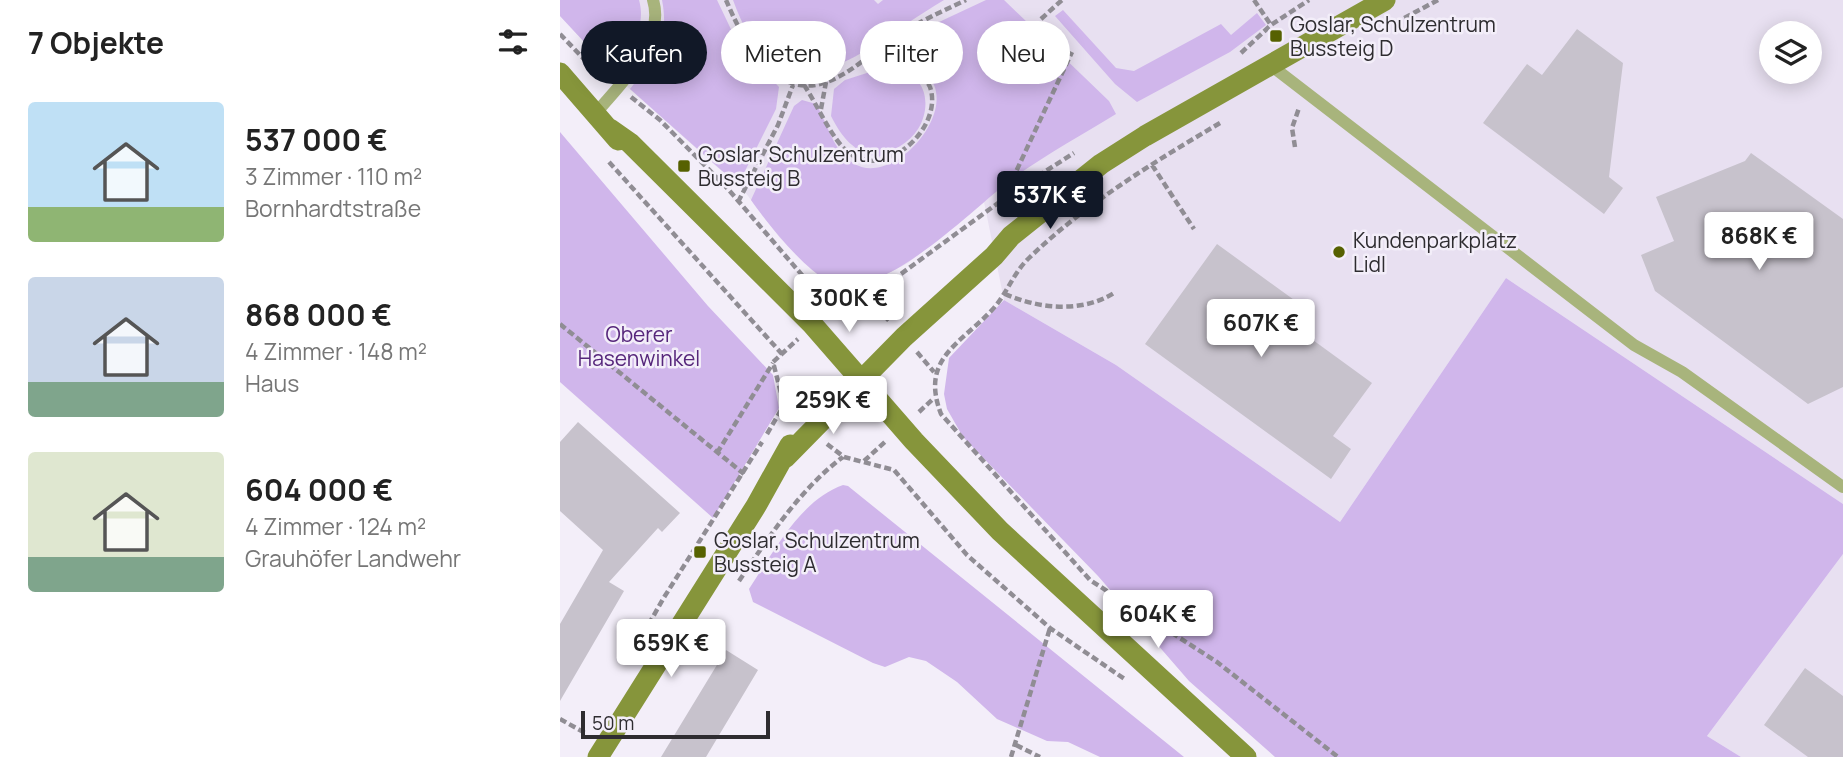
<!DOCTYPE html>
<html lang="de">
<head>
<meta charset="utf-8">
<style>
	:root { --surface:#fff; --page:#f6f6f6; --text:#222; --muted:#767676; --accent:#111827 }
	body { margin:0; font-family:Manrope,sans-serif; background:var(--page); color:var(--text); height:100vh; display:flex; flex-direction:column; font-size:26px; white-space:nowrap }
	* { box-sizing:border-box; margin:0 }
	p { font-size:23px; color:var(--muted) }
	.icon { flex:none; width:38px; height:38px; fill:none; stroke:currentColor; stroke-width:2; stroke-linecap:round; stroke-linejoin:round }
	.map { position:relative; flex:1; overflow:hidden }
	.details { display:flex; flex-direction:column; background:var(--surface); width:560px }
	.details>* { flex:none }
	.top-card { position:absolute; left:21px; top:21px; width:665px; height:63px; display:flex; gap:14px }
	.buttons { position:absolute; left:1199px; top:21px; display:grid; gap:14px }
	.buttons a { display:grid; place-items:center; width:63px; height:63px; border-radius:50%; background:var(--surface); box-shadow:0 4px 18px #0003; font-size:35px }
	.scale { position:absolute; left:21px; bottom:18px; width:189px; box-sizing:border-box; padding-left:7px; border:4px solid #2e2c30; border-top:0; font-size:19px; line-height:24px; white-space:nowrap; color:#2e2c30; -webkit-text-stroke:5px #f3eef9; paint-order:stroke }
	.price { position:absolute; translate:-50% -60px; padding:0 16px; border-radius:7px; background:#fff; color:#222; font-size:23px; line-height:46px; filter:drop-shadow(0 2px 4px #0008) }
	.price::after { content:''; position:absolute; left:50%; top:42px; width:21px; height:16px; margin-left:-10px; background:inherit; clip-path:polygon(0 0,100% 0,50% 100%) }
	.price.selected { background:var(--accent); color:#fff }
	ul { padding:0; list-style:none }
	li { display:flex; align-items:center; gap:21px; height:175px; padding:0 28px }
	li span { display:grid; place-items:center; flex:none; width:196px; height:140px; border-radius:7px; color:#555 }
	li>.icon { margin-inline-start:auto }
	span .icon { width:84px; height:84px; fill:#fffc; stroke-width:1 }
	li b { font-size:30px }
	h2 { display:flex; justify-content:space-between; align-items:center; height:84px; padding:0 28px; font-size:30px }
	.chip { padding:0 24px; border-radius:32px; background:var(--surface); box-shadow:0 4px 18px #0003; font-size:24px; line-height:63px }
	.chip.selected { background:var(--accent); color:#fff }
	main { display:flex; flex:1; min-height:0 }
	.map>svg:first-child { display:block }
	.built { fill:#e8e0f1; fill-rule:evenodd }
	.green { fill:#d0b6eb }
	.building { fill:#c7c2cc }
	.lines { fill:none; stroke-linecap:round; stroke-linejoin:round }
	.path { stroke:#908d94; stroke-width:4.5; stroke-dasharray:7 3.5; stroke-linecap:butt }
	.lane { stroke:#a8b47c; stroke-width:12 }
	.secondary { stroke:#86953b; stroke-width:21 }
	.poi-dot { fill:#566101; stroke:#f3eef9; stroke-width:2.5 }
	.labels { text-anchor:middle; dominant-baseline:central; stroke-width:5; stroke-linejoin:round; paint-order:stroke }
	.poi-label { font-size:21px; fill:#2e2c30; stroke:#f3eef9; text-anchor:start }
	.park-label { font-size:21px; fill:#56267b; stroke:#f3eef9 }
</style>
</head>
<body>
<main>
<section class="details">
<h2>7 Objekte<svg class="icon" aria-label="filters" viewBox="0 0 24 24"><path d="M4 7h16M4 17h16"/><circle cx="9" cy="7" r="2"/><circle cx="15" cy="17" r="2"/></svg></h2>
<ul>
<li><span style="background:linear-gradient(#bfe0f5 75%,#8fb573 0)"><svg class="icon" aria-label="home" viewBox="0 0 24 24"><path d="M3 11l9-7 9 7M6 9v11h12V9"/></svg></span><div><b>537 000 €</b><p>3 Zimmer · 110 m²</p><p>Bornhardtstraße</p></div></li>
<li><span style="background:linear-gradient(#c9d6e8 75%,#7fa58c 0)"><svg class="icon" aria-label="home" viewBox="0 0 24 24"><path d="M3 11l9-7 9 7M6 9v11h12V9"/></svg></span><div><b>868 000 €</b><p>4 Zimmer · 148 m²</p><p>Haus</p></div></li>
<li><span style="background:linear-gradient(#dfe7d0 75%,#7fa58c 0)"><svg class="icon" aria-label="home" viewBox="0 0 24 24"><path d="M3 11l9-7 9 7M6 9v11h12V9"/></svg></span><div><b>604 000 €</b><p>4 Zimmer · 124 m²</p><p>Grauhöfer Landwehr</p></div></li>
</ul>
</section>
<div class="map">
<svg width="1283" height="757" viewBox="0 0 1283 757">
	<rect width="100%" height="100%" fill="#f3eef9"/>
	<path class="built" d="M 0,0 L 1283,0 L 1283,504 L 946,278 L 780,522 L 556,365 L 444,300 L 424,202 L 348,263 L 317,279 L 290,285 L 268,281 L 220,238 L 185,192 L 62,82 L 0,16 ZM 1211,33 L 1250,33 L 1250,72 L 1211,72 Z
		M 1283,554 L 1283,757 L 1181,757 L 1147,736 Z"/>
	<path class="green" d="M 0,0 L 79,0 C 87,28 69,50 52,72 L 0,16 Z
		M 102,0 L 157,0 L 178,44 L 219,87 L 216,109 L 178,185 L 70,89 C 94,59 110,40 102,0 Z
		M 173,0 L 314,0 L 318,4 L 323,0 L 384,0 C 305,46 222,137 173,0 Z
		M 426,0 L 444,0 L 549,101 L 556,114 C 522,135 485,155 452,179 C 413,208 319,307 268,281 C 243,268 207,223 191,200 L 234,106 L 242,100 L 256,104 C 268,124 272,149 293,163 C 329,187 390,123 374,85 C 367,71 354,66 343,56 L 341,44 L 347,37 Z
		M 503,10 L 556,68 L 574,71 L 661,24 L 671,35 L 697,13 L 706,25 L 670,52 L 577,102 L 555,84 L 495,16 Z
		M 310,72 C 320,73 334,70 344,73 C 369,80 370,110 358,129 C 349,143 333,151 318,157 C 294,152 282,138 271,116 L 274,89 L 285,80 Z
		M 0,132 L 148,306 L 213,375 L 219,408 L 153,518 L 0,382 Z
		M 946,278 L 1283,504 L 1283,554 L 1147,736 L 1181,757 L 715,757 L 629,681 L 538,576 L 403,437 L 387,409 L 384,394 L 389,358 L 444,300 L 556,365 L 780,522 Z
		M 283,485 L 288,486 L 624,757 L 540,757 L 508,742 L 487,741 L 437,719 L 397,682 L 366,661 L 349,657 L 325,667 L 313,663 L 193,602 L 189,589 C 213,553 240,500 283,485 Z"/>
	<path class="building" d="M 1017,29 L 1063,63 L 1049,177 L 1063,188 L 1044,214 L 923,123 L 967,64 L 982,75 Z
		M 1191,153 L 1283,219 L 1283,387 L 1248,404 L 1095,291 L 1081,255 L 1114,241 L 1096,197 L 1185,161 Z
		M 657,244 L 748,310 L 735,327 L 812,383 L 773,436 L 791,449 L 771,479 L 585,344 Z
		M 18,422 L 120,513 L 102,532 L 98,528 L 49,582 L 64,591 L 0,701 L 0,624 L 43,550 L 0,511 L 0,442 Z
		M 166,650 L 198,670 L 146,757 L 101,757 Z
		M 1245,668 L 1283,696 L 1283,757 L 1248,757 L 1204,725 Z"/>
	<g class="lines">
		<path class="path" d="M 166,0 C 183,40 213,101 267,82 C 294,72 315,49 339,35 C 360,21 383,11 406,0
			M 694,0 L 711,25
			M 481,19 L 502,0
			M 835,23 L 878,0
			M 0,34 L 43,79
			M 681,53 L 711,25 L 749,0
			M 303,61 L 322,69 L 349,70
			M 244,85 C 257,104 272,140 289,153 C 326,181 384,127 370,87 C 365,75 350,71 342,62 L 336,36
			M 71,97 L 100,120 L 168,189 L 248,282 L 264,292 L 285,295 L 334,279 L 456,190 L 514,153
			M 261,109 L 266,82
			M 660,123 C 594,162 525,204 469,258 C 453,273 447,294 432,310 C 399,345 360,359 381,414 L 530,580 L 657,662 L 778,757
			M 735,147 L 732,128 L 739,108
			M 49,162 L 222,354
			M 592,165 L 634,229
			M 456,190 L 453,178 L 512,52
			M 178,202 L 218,125 L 233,85
			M 303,292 L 330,322
			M 445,294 C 479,309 522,313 554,293
			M 267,311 L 284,296
			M 0,324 L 184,474
			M 357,352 L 374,372
			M 359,412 L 374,398
			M 237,418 L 224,405 L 213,362 L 238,339
			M 207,434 L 224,405
			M 267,444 L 284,457 L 334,470 L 407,555 L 490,628 L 566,680
			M 157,453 L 213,363
			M 304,461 L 326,441
			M 179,581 C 209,537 240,489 283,457
			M 68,661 L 103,599 L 202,442
			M 0,719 L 27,734
			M 456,745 L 480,757
			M 451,757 L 490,628"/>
		<path class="lane" d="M 709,64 L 1074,345 L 1122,372 L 1283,487
			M 36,113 C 60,84 106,42 93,0"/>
		<path class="secondary" d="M 0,73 L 58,140
			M 50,129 L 70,143 L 252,324 L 354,441 L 440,531 L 686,757
			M 225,458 L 344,337 L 434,256 L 451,236 L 541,164 L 585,136 L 825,0
			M 38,757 L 196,506 L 230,445"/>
	</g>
	<g class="poi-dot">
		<rect x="709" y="29" width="14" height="14" rx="3.5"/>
		<rect x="117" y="159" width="14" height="14" rx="3.5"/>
		<circle cx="779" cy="252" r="7"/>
		<rect x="133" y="545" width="14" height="14" rx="3.5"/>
	</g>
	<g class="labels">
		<g class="poi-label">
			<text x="730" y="24">Goslar, Schulzentrum<tspan x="730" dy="24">Bussteig D</tspan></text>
			<text x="138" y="154">Goslar, Schulzentrum<tspan x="138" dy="24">Bussteig B</tspan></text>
			<text x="793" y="240">Kundenparkplatz<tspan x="793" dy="24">Lidl</tspan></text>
			<text x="154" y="540">Goslar, Schulzentrum<tspan x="154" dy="24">Bussteig A</tspan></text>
		</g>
		<g class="park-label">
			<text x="79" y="334">Oberer<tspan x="79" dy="24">Hasenwinkel</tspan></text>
		</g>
	</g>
</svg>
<div class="buttons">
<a><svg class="icon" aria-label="layers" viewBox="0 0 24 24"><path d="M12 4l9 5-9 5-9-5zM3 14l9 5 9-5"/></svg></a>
</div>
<div class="scale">50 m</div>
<b class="price selected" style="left:490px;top:231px">537K €</b>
<b class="price" style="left:1199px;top:272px">868K €</b>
<b class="price" style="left:289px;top:334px">300K €</b>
<b class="price" style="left:701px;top:359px">607K €</b>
<b class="price" style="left:273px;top:436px">259K €</b>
<b class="price" style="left:598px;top:650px">604K €</b>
<b class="price" style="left:111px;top:679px">659K €</b>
<div class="top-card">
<a class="chip selected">Kaufen</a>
<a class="chip">Mieten</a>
<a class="chip">Filter</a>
<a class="chip">Neu</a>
</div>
</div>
</main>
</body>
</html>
